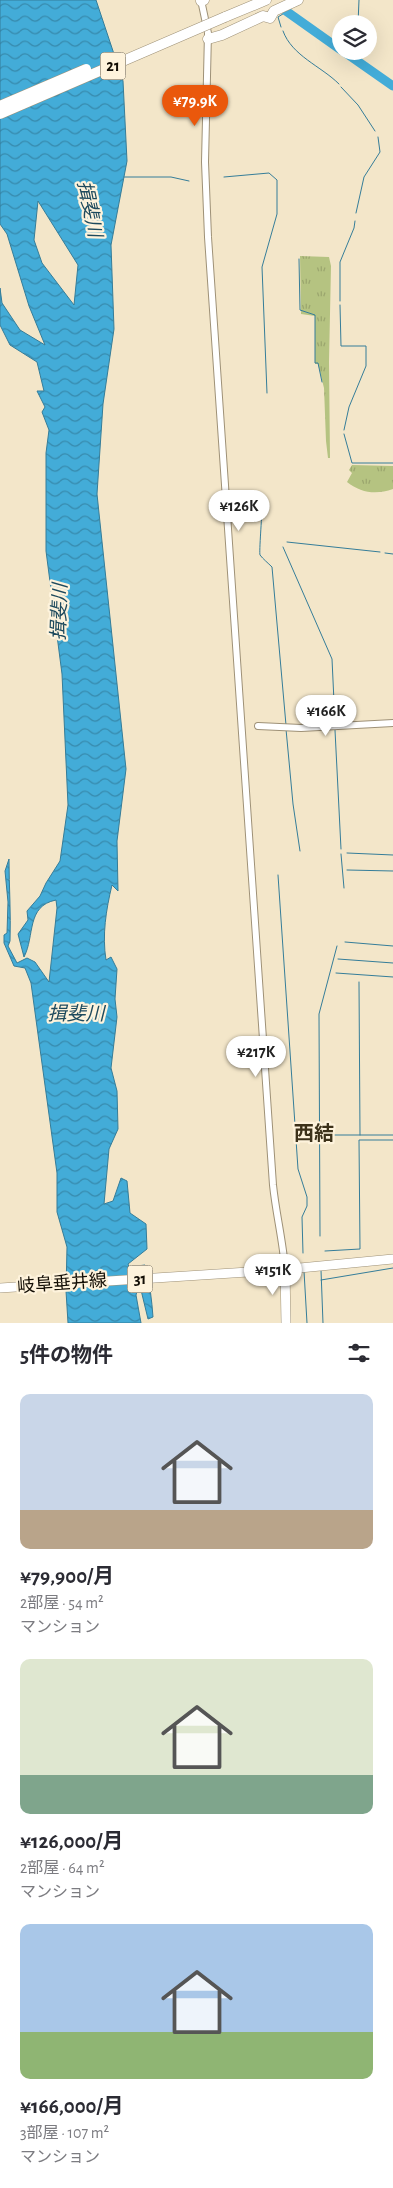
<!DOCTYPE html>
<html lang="ja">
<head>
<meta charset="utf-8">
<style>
	:root { --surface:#fff; --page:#f2f2f3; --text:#2b2b33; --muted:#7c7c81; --accent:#ea580c }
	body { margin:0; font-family:"Alegreya Sans","Noto Sans JP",sans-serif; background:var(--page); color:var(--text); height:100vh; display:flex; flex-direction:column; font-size:19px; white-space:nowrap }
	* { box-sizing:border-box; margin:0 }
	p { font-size:16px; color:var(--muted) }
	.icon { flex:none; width:28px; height:28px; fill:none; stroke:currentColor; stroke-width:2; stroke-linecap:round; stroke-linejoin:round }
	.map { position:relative; height:1323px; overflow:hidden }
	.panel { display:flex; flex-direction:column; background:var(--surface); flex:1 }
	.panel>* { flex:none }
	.buttons { position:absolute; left:332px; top:15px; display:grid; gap:10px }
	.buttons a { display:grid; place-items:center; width:45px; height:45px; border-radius:50%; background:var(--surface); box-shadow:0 5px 20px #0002; font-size:25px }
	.price { position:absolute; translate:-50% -42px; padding:0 11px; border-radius:18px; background:#fff; color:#222; font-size:16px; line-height:32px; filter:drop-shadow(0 1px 2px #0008) }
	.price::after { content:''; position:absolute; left:50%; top:30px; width:15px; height:11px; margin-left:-8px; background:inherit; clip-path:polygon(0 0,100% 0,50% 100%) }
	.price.current { background:var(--accent); color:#fff }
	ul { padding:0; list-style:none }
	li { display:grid; align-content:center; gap:10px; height:265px; padding:0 20px }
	li span { display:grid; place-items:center; height:155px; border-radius:10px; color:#555 }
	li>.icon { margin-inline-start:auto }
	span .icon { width:90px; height:90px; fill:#fffc; stroke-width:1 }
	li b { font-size:21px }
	h2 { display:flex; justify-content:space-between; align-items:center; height:60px; padding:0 20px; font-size:21px }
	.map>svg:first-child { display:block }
	.park { fill:url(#park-tufts) }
	.water { fill:url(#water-waves); stroke:#357d99; fill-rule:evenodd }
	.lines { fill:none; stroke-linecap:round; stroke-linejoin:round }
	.stream { stroke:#357d99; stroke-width:1 }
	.river { stroke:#43acd8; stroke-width:9 }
	.minor-casing { stroke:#9e9177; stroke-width:8 }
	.major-casing { stroke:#9e9177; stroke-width:10 }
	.highway-casing { stroke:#9e9177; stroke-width:11 }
	.minor { stroke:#fff; stroke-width:6 }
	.major { stroke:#fff; stroke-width:9 }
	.highway { stroke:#fff; stroke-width:10 }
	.highway-bridge-casing { stroke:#9e9177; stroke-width:11; stroke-linecap:butt }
	.highway-bridge { stroke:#fff; stroke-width:10 }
	.labels { text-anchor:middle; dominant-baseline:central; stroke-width:4.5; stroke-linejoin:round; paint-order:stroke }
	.shield { fill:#fef3dc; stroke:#5a5346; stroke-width:1 }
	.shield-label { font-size:16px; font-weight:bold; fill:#130e05 }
	.street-label { font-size:18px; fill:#130e05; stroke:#fef3dc }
	.water-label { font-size:19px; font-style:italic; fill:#1e4a5d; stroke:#fef3dc }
	.quarter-label { font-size:20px; font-weight:bold; fill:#3c3119; stroke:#fef3dc }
</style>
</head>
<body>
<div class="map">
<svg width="393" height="1323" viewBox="0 0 393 1323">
	<defs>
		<pattern id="park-tufts" width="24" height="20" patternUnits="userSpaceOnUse" patternTransform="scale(1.25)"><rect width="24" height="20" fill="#b5c381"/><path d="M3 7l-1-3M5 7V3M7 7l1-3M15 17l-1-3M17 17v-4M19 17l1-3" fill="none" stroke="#9ba66e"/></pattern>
		<pattern id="water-waves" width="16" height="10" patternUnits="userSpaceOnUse" patternTransform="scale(1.25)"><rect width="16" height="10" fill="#43acd8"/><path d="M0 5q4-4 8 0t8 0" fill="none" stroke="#378aad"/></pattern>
	</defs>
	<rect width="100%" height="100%" fill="#f3e6c9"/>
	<path class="park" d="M 300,256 L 329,257 L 331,266 L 329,362 L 330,458 L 328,458 L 326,441 L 324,388 L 318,364 L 315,364 L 315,316 L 301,314 Z
		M 352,465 L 393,466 L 393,489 C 376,495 361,493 347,482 L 352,473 L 349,470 Z"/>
	<path class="water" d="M 0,0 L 96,0 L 123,81 L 127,161 L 111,245 L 114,329 L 103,404 L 97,494 L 126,769 L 117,841 L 118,891 L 112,885 C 106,910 102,935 106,960 L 111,957 L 117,969 L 115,999 L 117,1017 L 111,1068 L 117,1091 L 118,1129 L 109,1149 L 104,1204 L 113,1201 L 121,1178 L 127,1181 L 130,1213 L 146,1224 L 147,1249 L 128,1264 L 129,1267 L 145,1265 L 148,1268 C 149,1285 152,1300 153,1317 L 148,1319 L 141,1290 L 138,1288 L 136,1295 L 141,1323 L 68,1323 L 66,1291 L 67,1247 L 57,1212 L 57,1173 L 31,983 L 25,968 L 14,966 L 4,943 L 4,935 L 7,933 L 8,902 L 5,871 L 9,859 C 9,886 11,914 10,941 L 8,946 L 17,963 L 27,958 L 35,962 L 49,982 L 57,908 L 56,900 C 26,906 35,936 24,957 L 18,934 L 28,920 L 27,911 L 40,896 L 46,883 L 60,861 L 68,805 L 62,674 L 46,551 L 46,453 L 49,430 L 42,412 L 45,407 L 37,391 L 44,391 L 37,362 L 10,345 L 0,325 L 0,288 L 2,303 L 20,330 L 45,345 L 29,306 L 7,234 L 0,224 ZM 38,201 L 78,265 L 74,305 L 42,263 L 34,240 Z"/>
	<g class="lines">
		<path class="stream" d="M 358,24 L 359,0
			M 281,27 L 278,17 L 286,12
			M 283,31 C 292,56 321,66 339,84
			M 355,59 L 357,51
			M 341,87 L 358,105 L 375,131
			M 124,177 L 171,177 L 189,181
			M 224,177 L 269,173 L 277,180 L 277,214 L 262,267 L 267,393
			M 356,213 L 364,177 L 380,152 L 378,137
			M 299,259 L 300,310 L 315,315 L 315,363 L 318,363 L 322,382
			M 340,301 L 340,262 L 354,228 L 355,221
			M 340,305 L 341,346 L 366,346 L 366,366 L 349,407 L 344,430
			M 344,434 L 352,463 L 393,463
			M 262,509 C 262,515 259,552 260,555 C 263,559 268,563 272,567 L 286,725
			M 287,542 L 380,552
			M 283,547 L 332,659 L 335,723
			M 385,553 L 393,554
			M 286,729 L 293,804 L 300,851
			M 335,730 L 341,849
			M 347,853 L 393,855
			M 341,854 L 344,888
			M 347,870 L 393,871
			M 278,875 L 298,1169 L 307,1197 L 307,1206 L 302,1217 L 303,1253
			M 345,942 L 393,946
			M 338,959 L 393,963
			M 336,973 L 393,977
			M 359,982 L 360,1135
			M 322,1133 L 324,1135 L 393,1135
			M 320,1236 L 319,1014 L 337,946
			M 325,1251 L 360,1249 L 359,1140 L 393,1140
			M 321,1270 L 323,1323
			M 304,1271 L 307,1323
			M 321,1280 L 393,1268"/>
		<path class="river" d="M 286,11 L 341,50
			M 343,51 L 393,86"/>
		<g class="minor-casing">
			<path id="minor" d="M 201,0 L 208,33 L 205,162 L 208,237 L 273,1185 C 276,1214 283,1241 285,1269
				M 258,726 L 301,728 L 393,723"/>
		</g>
		<g class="major-casing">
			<path id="major" d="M 285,1269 L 286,1323
				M 0,1288 L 279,1270 L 393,1259"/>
		</g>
		<g class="highway-casing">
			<path id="highway" d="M 201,1 L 204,0
				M 225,17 L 266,0
				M 208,39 L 222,35 L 263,16 L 270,18 L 274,11 L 298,0"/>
		</g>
		<use href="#minor" class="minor"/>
		<use href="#major" class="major"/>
		<use href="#highway" class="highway"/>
		<g class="highway-bridge-casing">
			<path id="highway-bridge" d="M 0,106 L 86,69
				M 0,114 L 225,17"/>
		</g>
		<use href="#highway-bridge" class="highway-bridge"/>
	</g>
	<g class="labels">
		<g class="shield">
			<rect x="100.5" y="52.5" width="25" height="27" rx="4"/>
			<rect x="127.5" y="1265.5" width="25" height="27" rx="4"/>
		</g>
		<g class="shield-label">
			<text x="113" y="66">21</text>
			<text x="140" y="1279">31</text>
		</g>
		<g class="street-label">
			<text transform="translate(62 1284) rotate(-4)">岐阜垂井線</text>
		</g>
		<g class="water-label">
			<text transform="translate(89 209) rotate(78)">揖斐川</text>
			<text transform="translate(60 612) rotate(-88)">揖斐川</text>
			<text x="76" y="1014">揖斐川</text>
		</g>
		<g class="quarter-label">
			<text x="314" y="1134">西結</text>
		</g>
	</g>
</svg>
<div class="buttons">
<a><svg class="icon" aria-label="layers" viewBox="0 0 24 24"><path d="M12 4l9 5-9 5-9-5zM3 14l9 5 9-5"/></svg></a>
</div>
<b class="price current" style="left:195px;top:127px">¥79.9K</b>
<b class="price" style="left:239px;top:532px">¥126K</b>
<b class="price" style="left:326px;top:737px">¥166K</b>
<b class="price" style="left:256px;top:1078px">¥217K</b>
<b class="price" style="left:273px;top:1296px">¥151K</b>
</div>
<section class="panel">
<h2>5件の物件<svg class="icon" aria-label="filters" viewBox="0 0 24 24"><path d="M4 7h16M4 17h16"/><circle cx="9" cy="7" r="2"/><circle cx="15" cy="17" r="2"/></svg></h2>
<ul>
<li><span style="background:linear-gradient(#c9d6e8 75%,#b9a48a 0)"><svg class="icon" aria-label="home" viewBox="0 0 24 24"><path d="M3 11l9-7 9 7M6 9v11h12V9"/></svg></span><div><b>¥79,900/月</b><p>2部屋 · 54 m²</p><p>マンション</p></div></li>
<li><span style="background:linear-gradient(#dfe7d0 75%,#7fa58c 0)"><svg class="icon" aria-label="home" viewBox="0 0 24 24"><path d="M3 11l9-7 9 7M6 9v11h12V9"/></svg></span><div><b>¥126,000/月</b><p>2部屋 · 64 m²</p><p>マンション</p></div></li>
<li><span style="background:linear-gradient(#a9c7e8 70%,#8fb573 0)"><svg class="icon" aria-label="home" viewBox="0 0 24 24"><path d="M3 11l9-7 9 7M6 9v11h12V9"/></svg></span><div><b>¥166,000/月</b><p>3部屋 · 107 m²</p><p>マンション</p></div></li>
</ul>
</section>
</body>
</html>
